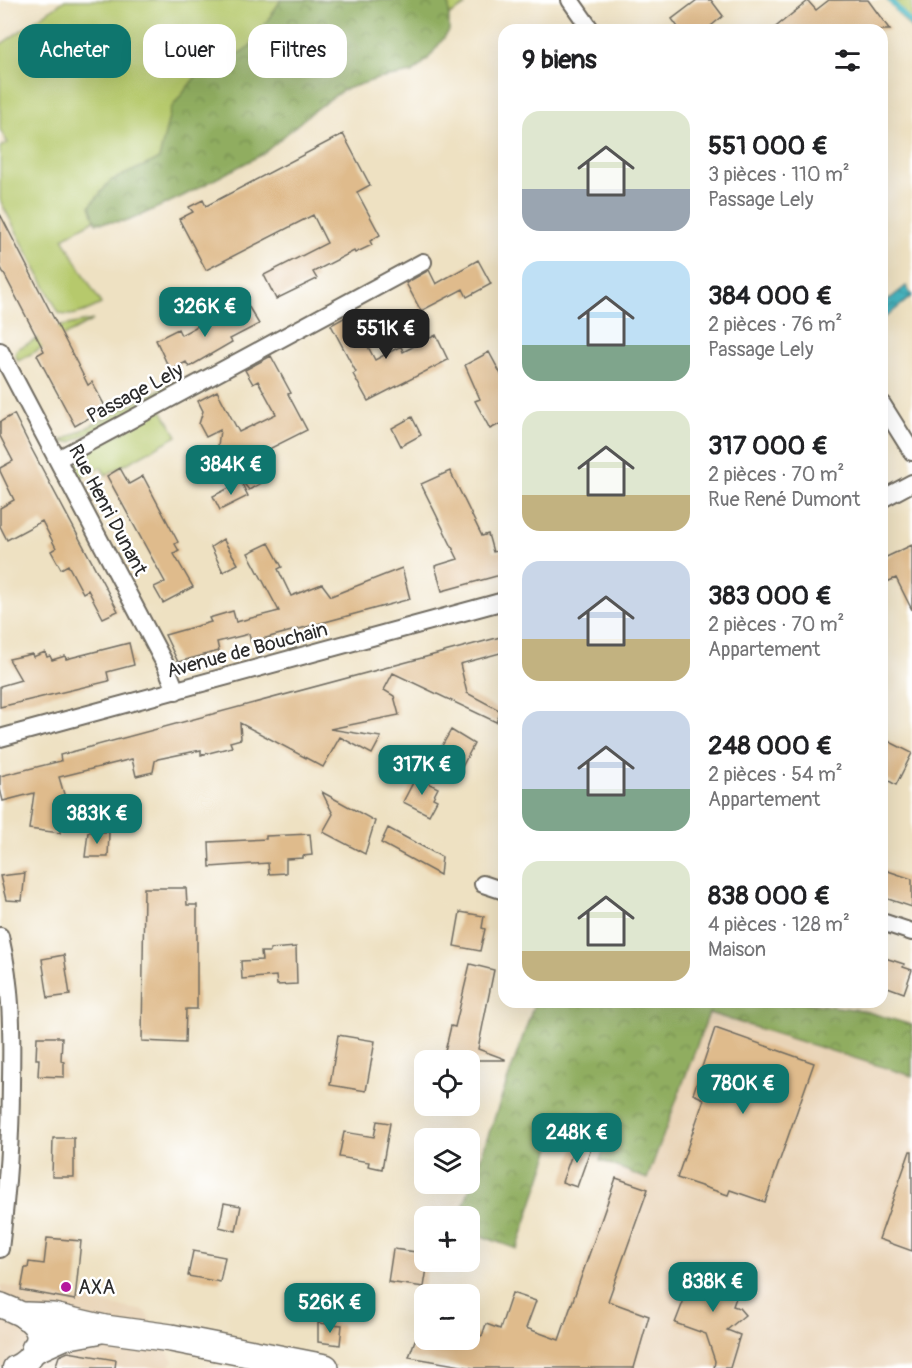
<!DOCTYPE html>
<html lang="fr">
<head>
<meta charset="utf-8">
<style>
	:root { --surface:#fff; --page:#f6f6f6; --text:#202124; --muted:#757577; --accent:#0f766e }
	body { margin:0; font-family:Pangolin,sans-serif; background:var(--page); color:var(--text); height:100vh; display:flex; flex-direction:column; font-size:22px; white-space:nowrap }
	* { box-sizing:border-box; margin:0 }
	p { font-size:20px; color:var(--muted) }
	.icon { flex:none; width:33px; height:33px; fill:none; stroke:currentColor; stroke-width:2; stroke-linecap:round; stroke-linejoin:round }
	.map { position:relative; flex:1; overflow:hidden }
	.sheet { position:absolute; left:498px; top:24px; width:390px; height:984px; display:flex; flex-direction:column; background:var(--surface); border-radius:18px; box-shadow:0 6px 24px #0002 }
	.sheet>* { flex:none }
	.banner { position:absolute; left:18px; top:24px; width:390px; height:54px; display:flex; gap:12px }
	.tools { position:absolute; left:414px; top:1050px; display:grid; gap:12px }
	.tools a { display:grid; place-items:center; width:66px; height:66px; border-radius:12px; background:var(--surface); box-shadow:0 6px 24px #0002; font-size:30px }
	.price { position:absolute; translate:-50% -51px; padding:0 14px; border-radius:12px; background:var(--accent); color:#fff; font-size:20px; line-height:39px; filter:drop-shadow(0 2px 3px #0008) }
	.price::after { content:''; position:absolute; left:50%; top:36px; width:18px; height:14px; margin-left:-9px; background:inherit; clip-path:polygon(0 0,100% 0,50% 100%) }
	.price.selected { background:#222; color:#fff }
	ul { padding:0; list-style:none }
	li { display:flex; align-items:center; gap:18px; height:150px; padding:0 24px }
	li span { display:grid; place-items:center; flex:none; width:168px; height:120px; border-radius:18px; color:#555 }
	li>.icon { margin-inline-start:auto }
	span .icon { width:72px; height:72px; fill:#fffc; stroke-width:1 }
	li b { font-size:26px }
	h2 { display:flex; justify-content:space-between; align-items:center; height:72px; padding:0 24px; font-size:26px }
	.tag { padding:0 21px; border-radius:18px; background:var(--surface); box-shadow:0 6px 24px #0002; font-size:21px; line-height:54px }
	.tag.selected { background:var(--accent); color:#fff }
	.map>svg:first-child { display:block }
	.built { fill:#e9d4b7 }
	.grass { fill:#b6c96c; stroke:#707a4c; stroke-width:1.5 }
	.forest { fill:url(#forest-crowns); stroke:#5e6c46; stroke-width:1.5 }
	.water { fill:url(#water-waves); stroke:#387076; stroke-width:1.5 }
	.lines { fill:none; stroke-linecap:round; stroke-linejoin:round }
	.stream { stroke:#46b5c0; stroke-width:6 }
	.building { fill:#dfbb8c }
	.minor-casing { stroke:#6f6b60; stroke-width:20 }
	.secondary-casing { stroke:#6f6b60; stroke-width:27 }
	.primary-casing { stroke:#6f6b60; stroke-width:30 }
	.minor { stroke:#fff; stroke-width:16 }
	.secondary { stroke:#fff; stroke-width:24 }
	.primary { stroke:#fff; stroke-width:27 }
	.poi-dot { fill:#b5179e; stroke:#fff; stroke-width:2 }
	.labels { text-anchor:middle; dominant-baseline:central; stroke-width:5; stroke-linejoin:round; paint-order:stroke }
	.street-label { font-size:20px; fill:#2b2b2b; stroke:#fff }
	.poi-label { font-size:20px; fill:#2b2b2b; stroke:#fff; text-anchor:start }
</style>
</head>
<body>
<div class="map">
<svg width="912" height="1368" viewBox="0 0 912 1368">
	<defs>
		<pattern id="forest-crowns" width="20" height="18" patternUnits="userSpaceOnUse" patternTransform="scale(1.5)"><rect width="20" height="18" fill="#90ad60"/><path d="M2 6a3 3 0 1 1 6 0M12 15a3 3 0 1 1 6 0" fill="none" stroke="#768d4f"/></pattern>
		<pattern id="water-waves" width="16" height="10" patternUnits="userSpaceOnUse" patternTransform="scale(1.5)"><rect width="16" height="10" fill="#46b5c0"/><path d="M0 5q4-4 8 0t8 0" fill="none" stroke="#3b939c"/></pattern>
	</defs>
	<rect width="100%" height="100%" fill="#fff"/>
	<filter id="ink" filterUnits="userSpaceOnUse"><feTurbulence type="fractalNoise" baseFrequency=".0167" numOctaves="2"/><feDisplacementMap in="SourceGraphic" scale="12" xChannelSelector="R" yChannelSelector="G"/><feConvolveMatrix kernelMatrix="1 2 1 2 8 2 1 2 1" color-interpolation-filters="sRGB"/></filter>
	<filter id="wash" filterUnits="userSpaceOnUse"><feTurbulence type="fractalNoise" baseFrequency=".008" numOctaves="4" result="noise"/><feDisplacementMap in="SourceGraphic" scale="24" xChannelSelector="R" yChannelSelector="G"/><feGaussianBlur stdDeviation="1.35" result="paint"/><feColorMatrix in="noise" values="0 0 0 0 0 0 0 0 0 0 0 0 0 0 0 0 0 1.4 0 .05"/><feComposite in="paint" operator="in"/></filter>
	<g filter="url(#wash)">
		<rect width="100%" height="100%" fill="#eee1c2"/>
		<path class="built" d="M 709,1013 L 912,1076 L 912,1368 L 548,1368 L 618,1168 L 647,1178 Z
			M 0,1285 L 145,1311 L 173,1361 L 168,1368 L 0,1368 Z"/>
		<path class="grass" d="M 65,0 L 461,0 L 465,6 L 63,238 L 101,304 C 89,310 71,319 59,313 L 0,200 L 0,147 L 8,143 L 0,130 L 0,45 Z
			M 887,0 L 912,0 L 912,30 Z
			M 93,320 L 18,361 L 15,354 L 17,349 L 62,326 Z
			M 174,382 L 177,387 L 72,442 L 60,442 Z
			M 162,410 L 177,436 L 106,475 L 101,467 L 80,477 L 75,467 L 82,454 Z"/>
		<path class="forest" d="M 281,0 L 446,0 L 449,5 L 449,31 L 428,59 L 412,73 L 377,79 L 343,90 L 312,112 L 263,154 L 183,196 L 128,221 L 96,223 L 90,206 L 110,181 L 159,159 L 171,108 L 197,75 L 249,48 Z
			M 535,1002 L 799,1002 L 861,1010 L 912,1025 L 912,1076 L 709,1013 L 647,1179 L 600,1160 L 606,1142 L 559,1124 L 517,1249 L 470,1232 L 470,1216 L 460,1216 Z"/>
		<path class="water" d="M 906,286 L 912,296 L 886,317 L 882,311 L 882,305 Z"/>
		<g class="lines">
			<path class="stream" d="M 890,0 L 912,25"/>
		</g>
		<g id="blocks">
			<path class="building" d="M 697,0 L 711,0 L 723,16 L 706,30 L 680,30 L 672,19 Z
				M 829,0 L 868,0 L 890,30 L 772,30 L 808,1 L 816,10 Z
				M 343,134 L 370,185 L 357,192 L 380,235 L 370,241 L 372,245 L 355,253 L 354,251 L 313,272 L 317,279 L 276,299 L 264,275 L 327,243 L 313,215 L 206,270 L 179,219 L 193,212 L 189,207 L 203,200 L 206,206 Z
				M 0,214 L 79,367 L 88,385 L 92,382 L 106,408 L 75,426 L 37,355 L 44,351 L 0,266 Z
				M 478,260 L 491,284 L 467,297 L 463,289 L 421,311 L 406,283 L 429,270 L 436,284 Z
				M 247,304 L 259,324 L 230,339 L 232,342 L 189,367 L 186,362 L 175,368 L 169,368 L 156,340 L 178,329 L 181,335 L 201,324 L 202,327 Z
				M 351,314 L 375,360 L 401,346 L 403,352 L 436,335 L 448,360 L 368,401 L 353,374 L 356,372 L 331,325 Z
				M 489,352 L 504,380 L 504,422 L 490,429 L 475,401 L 480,399 L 465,365 Z
				M 271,356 L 291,393 L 288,394 L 307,430 L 259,454 L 269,471 L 264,473 L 267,480 L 249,490 L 225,459 L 221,459 L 217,454 L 220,430 L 206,437 L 199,424 L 203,411 L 198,401 L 217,391 L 239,432 L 276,414 L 258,381 L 253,384 L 245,370 Z
				M 14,414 L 30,446 L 118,611 L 103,618 L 88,590 L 83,593 L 68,565 L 61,569 L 51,551 L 56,548 L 42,521 L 7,540 L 0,526 L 0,508 L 14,500 L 0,471 L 0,468 L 13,461 L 0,436 L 0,422 Z
				M 412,417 L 421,435 L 401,446 L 392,428 Z
				M 120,468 L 129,484 L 143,476 L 178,542 L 175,544 L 179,551 L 174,554 L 193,587 L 163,603 L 154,587 L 165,582 L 107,476 Z
				M 450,471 L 482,536 L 488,534 L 493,552 L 504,550 L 504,574 L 442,591 L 435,566 L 458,559 L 421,484 Z
				M 241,482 L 248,496 L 220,510 L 213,496 Z
				M 223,539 L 238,564 L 223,572 L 211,547 Z
				M 269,543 L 282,567 L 278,569 L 291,596 L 322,584 L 331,596 L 402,568 L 410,599 L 251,642 L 249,634 L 217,642 L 219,651 L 178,662 L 165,635 L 211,622 L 209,618 L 233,611 L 236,622 L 279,611 L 248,553 Z
				M 912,545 L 912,610 L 896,578 L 882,584 L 882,559 Z
				M 504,636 L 504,652 L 460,664 L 467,693 L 501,711 L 496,722 L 393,673 L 384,690 L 394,696 L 399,715 L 330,729 L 381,737 L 372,754 L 340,737 L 323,767 L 240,723 L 241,739 L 230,742 L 232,747 L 201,755 L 201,750 L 158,759 L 155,761 L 153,772 L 136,776 L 132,759 L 59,777 L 64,794 L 60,833 L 29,829 L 34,793 L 3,801 L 0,789 L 0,776 L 61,761 L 60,755 Z
				M 129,643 L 134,665 L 107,672 L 109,681 L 0,707 L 0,686 L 21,680 L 9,659 L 32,654 L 33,657 L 45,652 L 47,657 L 50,656 L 52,660 L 65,656 L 66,659 Z
				M 451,730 L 474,744 L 462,767 L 438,753 Z
				M 882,738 L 912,753 L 896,785 L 882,777 Z
				M 416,777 L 438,788 L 433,798 L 437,800 L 429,815 L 403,802 Z
				M 322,792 L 375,821 L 365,854 L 323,832 L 333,814 Z
				M 388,828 L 442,857 L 440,875 L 381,843 Z
				M 88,832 L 109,832 L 108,857 L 85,857 Z
				M 310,834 L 312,855 L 303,856 L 303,858 L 286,859 L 286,873 L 269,874 L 268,863 L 210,867 L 209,842 L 266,839 L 266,836 Z
				M 882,869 L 912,879 L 912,907 L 882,897 Z
				M 25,873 L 22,901 L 6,900 L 0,876 Z
				M 144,888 L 186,888 L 187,905 L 197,905 L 197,1009 L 186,1009 L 185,1043 L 142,1041 Z
				M 460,912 L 484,916 L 482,928 L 485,929 L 480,951 L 454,946 Z
				M 296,947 L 297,984 L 277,985 L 276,976 L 242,979 L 241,961 L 262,960 L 261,952 L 270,952 L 270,949 Z
				M 64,955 L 70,995 L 48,998 L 42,959 Z
				M 882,957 L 904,964 L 903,967 L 912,970 L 904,993 L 882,985 Z
				M 470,964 L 494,970 L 478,1049 L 505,1059 L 505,1060 L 443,1060 L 451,1026 L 455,1027 Z
				M 715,1028 L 814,1063 L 765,1202 L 730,1190 L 728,1195 L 677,1178 L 704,1099 L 693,1094 Z
				M 338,1035 L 375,1041 L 366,1091 L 330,1085 Z
				M 37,1037 L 62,1037 L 61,1061 L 64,1062 L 64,1077 L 38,1076 L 39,1059 L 36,1059 Z
				M 377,1121 L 390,1123 L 382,1169 L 368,1166 L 369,1162 L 339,1157 L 344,1132 L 374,1137 Z
				M 53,1138 L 74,1138 L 74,1177 L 52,1177 Z
				M 577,1140 L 592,1145 L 577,1187 L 562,1182 Z
				M 910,1151 L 912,1151 L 912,1251 L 879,1239 Z
				M 616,1178 L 648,1189 L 608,1301 L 649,1316 L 634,1368 L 473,1368 L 409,1357 L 415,1340 L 470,1340 L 470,1332 L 482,1336 L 486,1324 L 500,1329 L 512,1293 L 536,1301 L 526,1328 L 559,1340 Z
				M 224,1203 L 241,1206 L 236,1231 L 219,1227 Z
				M 47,1238 L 81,1241 L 75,1300 L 21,1290 L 25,1268 L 28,1268 L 29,1262 L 44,1264 Z
				M 393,1249 L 424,1253 L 424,1262 L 428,1262 L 424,1287 L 388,1282 Z
				M 193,1251 L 225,1257 L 220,1282 L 188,1276 Z
				M 697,1266 L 742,1281 L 733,1306 L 739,1308 L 745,1315 L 727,1330 L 740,1335 L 730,1368 L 714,1368 L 715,1361 L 706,1334 L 675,1323 Z
				M 318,1323 L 342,1325 L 340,1345 L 318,1342 Z
				M 68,1352 L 116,1360 L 115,1368 L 55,1368 L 59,1356 Z"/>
		</g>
	</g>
	<g filter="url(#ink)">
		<use href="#blocks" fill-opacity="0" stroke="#6f6b60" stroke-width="1.5"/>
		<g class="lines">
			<g class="minor-casing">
				<path id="minor" d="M 570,0 L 591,30
					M 0,351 L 166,666 L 176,691
					M 882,404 L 912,452
					M 58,459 L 423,262
					M 882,499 L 912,483
					M 0,738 L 504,601
					M 483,884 L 504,891
					M 882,922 L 912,932
					M 0,936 C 12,988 12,1030 11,1083 C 11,1139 7,1193 0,1249"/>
			</g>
			<g class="secondary-casing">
				<path id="secondary" d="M 0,1305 C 18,1312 49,1323 35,1349 C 31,1357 24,1364 15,1368"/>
			</g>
			<g class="primary-casing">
				<path id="primary" d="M 26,1316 L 53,1317 L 105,1329 L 171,1338 L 325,1368
					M 35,1349 L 64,1336 L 97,1330"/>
			</g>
			<use href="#minor" class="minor"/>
			<use href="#secondary" class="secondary"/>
			<use href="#primary" class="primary"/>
		</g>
	</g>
	<circle class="poi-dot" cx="66" cy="1287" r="6"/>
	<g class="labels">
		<g class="street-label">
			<text transform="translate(135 393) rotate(-28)">Passage Lely</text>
			<text transform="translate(108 510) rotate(62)">Rue Henri Dunant</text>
			<text transform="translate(247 650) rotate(-15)">Avenue de Bouchain</text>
		</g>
		<g class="poi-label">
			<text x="78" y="1287">AXA</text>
		</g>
	</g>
</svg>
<div class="tools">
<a><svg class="icon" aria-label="locate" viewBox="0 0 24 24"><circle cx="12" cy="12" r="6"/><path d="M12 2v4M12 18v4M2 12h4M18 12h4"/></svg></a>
<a><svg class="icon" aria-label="layers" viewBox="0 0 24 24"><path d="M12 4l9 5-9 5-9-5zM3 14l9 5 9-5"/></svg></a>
<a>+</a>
<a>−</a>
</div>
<b class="price" style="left:205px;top:338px">326K €</b>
<b class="price selected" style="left:386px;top:360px">551K €</b>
<b class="price" style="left:231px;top:496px">384K €</b>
<b class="price" style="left:422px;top:796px">317K €</b>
<b class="price" style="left:97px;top:845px">383K €</b>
<b class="price" style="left:743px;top:1115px">780K €</b>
<b class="price" style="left:577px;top:1164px">248K €</b>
<b class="price" style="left:713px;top:1313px">838K €</b>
<b class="price" style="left:330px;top:1334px">526K €</b>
<div class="banner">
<a class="tag selected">Acheter</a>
<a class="tag">Louer</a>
<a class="tag">Filtres</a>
</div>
<section class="sheet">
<h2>9 biens<svg class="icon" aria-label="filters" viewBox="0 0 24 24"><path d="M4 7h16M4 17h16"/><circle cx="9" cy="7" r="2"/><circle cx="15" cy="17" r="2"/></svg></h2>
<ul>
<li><span style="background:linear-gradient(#dfe7d0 65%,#9aa5b1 0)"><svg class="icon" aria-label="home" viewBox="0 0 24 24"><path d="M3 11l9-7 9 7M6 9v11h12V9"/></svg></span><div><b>551 000 €</b><p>3 pièces · 110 m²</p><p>Passage Lely</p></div></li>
<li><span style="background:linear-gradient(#bfe0f5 70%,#7fa58c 0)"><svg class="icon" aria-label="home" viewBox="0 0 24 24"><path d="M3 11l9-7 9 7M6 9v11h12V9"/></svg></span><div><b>384 000 €</b><p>2 pièces · 76 m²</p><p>Passage Lely</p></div></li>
<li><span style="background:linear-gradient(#dfe7d0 70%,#c2b280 0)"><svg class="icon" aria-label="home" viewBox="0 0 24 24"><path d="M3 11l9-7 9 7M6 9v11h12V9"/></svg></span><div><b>317 000 €</b><p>2 pièces · 70 m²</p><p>Rue René Dumont</p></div></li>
<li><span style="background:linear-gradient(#c9d6e8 65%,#c2b280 0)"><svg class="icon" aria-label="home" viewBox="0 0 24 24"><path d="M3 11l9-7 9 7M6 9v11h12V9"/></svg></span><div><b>383 000 €</b><p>2 pièces · 70 m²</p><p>Appartement</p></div></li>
<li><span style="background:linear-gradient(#c9d6e8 65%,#7fa58c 0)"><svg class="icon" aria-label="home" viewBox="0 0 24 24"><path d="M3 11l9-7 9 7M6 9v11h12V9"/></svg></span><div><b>248 000 €</b><p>2 pièces · 54 m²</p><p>Appartement</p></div></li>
<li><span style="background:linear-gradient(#dfe7d0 75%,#c2b280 0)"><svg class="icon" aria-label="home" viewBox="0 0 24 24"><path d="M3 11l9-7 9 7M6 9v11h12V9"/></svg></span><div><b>838 000 €</b><p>4 pièces · 128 m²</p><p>Maison</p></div></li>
</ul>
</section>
</div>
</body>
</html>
